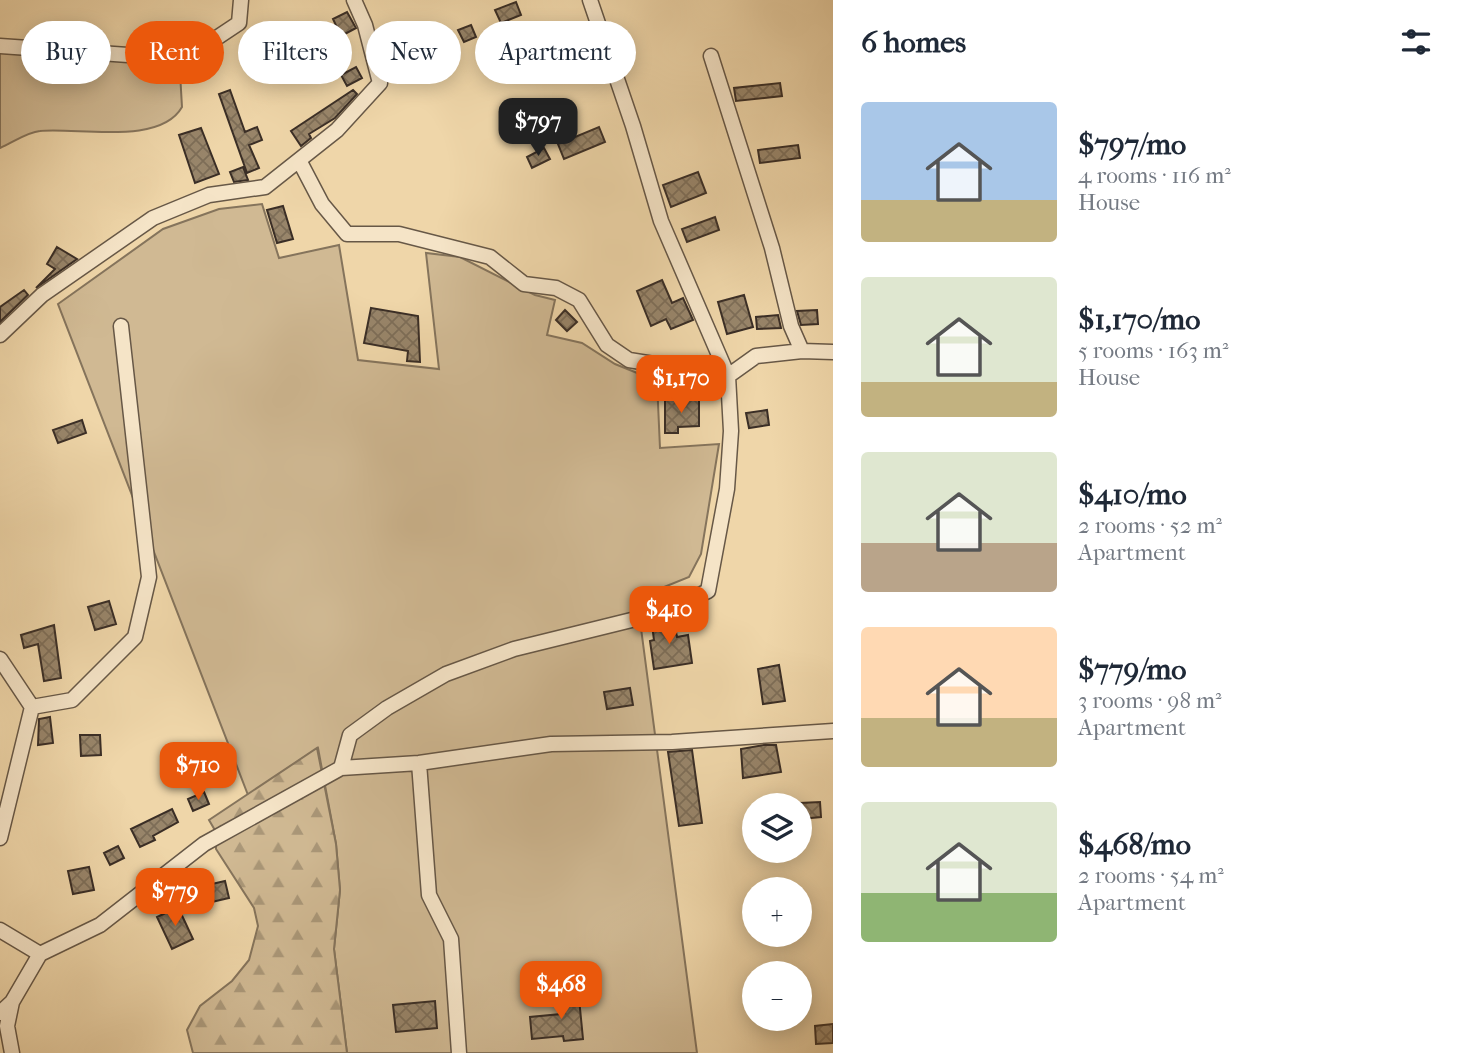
<!DOCTYPE html>
<html lang="en">
<head>
<meta charset="utf-8">
<style>
	:root { --surface:#fff; --page:#f6f6f7; --text:#1f2937; --muted:#747a83; --accent:#ea580c }
	body { margin:0; font-family:"IM FELL French Canon",serif; background:var(--page); color:var(--text); height:100vh; display:flex; flex-direction:column; font-size:26px; white-space:nowrap }
	* { box-sizing:border-box; margin:0 }
	p { font-size:23px; color:var(--muted) }
	.icon { flex:none; width:38px; height:38px; fill:none; stroke:currentColor; stroke-width:2; stroke-linecap:round; stroke-linejoin:round }
	.map { position:relative; flex:1; overflow:hidden }
	.panel { display:flex; flex-direction:column; background:var(--surface); width:630px }
	.panel>* { flex:none }
	.hud { position:absolute; left:21px; top:21px; width:665px; height:63px; display:flex; gap:14px }
	.fabs { position:absolute; left:742px; top:793px; display:grid; gap:14px }
	.fabs a { display:grid; place-items:center; width:70px; height:70px; border-radius:50%; background:var(--surface); box-shadow:0 4px 18px #0003; font-size:35px }
	.price { position:absolute; translate:-50% -60px; padding:0 16px; border-radius:14px; background:var(--accent); color:#fff; font-size:23px; line-height:46px; filter:drop-shadow(0 2px 4px #0008) }
	.price::after { content:''; position:absolute; left:50%; top:42px; width:21px; height:16px; margin-left:-10px; background:inherit; clip-path:polygon(0 0,100% 0,50% 100%) }
	.price.active { background:#222; color:#fff }
	ul { padding:0; list-style:none }
	li { display:flex; align-items:center; gap:21px; height:175px; padding:0 28px }
	li span { display:grid; place-items:center; flex:none; width:196px; height:140px; border-radius:7px; color:#555 }
	li>.icon { margin-inline-start:auto }
	span .icon { width:84px; height:84px; fill:#fffc; stroke-width:1 }
	li b { font-size:30px }
	h2 { display:flex; justify-content:space-between; align-items:center; height:84px; padding:0 28px; font-size:30px }
	.tag { padding:0 24px; border-radius:32px; background:var(--surface); box-shadow:0 4px 18px #0003; font-size:24px; line-height:63px }
	.tag.active { background:var(--accent); color:#fff }
	main { display:flex; flex:1; min-height:0 }
	.map>svg:first-child { display:block }
	.grass { fill:#d0b993; stroke:#85745c; stroke-width:2 }
	.forest { fill:url(#forest-firs); stroke:#85745c; stroke-width:2 }
	.building { fill:url(#building-cross-hatch); stroke:#3a2e26; stroke-width:2 }
	.lines { fill:none; stroke-linecap:round; stroke-linejoin:round }
	.minor-casing { stroke:#675847; stroke-width:17 }
	.minor { stroke:#f5e4c7; stroke-width:14 }
</style>
</head>
<body>
<main>
<div class="map">
<svg width="833" height="1053" viewBox="0 0 833 1053">
	<defs>
		<pattern id="forest-firs" width="22" height="20" patternUnits="userSpaceOnUse" patternTransform="scale(1.75)"><rect width="22" height="20" fill="#d0b993"/><path d="M5 1l3.5 6h-7zM16 11l3.5 6h-7z" fill="#aa9778"/></pattern>
		<pattern id="building-cross-hatch" width="8" height="8" patternUnits="userSpaceOnUse" patternTransform="scale(1.75)"><rect width="8" height="8" fill="#98856a"/><path d="M0 0l8 8M0 8l8-8" fill="none" stroke="#7d6d57"/></pattern>
	</defs>
	<rect width="100%" height="100%" fill="#efd6a9"/>
	<filter id="stains"><feTurbulence type="fractalNoise" baseFrequency=".00286" numOctaves="4"/><feColorMatrix values="0 0 0 0 .2 0 0 0 0 .09 0 0 0 0 .02 0 0 0 .5 -.17"/></filter>
	<radialGradient id="worn" r=".72"><stop offset=".6" stop-color="#630" stop-opacity="0"/><stop offset="1" stop-color="#630" stop-opacity=".3"/></radialGradient>
	<path class="grass" d="M 53,45 L 153,50 L 180,73 L 182,107 C 160,146 77,127 40,131 C 27,132 12,143 0,148 L 0,47 Z
		M 262,204 L 279,258 L 339,245 L 358,360 L 439,369 L 426,253 L 460,257 L 535,295 L 555,300 L 547,335 L 582,343 L 615,364 L 657,381 L 660,448 L 719,444 L 701,554 L 689,577 L 637,598 L 697,1053 L 347,1053 L 334,949 L 340,890 L 336,844 L 318,748 L 248,795 L 58,304 L 163,229 L 219,209 Z"/>
	<path class="forest" d="M 317,748 L 336,844 L 340,890 L 334,949 L 347,1053 L 193,1053 L 187,1030 L 200,1006 L 232,981 L 249,960 L 258,926 L 254,908 L 216,849 L 216,832 L 209,820 Z"/>
	<path class="building" d="M 516,2 L 521,15 L 501,23 L 495,10 Z
		M 347,12 L 356,28 L 341,36 L 333,19 Z
		M 471,25 L 476,37 L 464,42 L 458,30 Z
		M 405,35 L 416,65 L 401,70 L 390,41 Z
		M 356,67 L 362,78 L 347,86 L 341,75 Z
		M 780,83 L 782,96 L 736,101 L 734,88 Z
		M 230,90 L 245,132 L 257,127 L 262,140 L 249,145 L 259,168 L 247,173 L 219,94 Z
		M 353,90 L 357,94 L 335,118 L 309,134 L 311,138 L 301,146 L 291,131 Z
		M 599,127 L 605,142 L 564,159 L 558,144 Z
		M 201,128 L 219,174 L 195,183 L 179,135 Z
		M 798,145 L 800,158 L 760,163 L 758,150 Z
		M 544,148 L 550,159 L 532,168 L 527,157 Z
		M 243,167 L 248,180 L 234,182 L 230,172 Z
		M 698,172 L 706,193 L 671,207 L 663,185 Z
		M 283,206 L 293,239 L 277,243 L 267,210 Z
		M 715,217 L 719,230 L 687,242 L 682,229 Z
		M 57,247 L 77,259 L 36,288 L 55,269 L 47,264 Z
		M 662,280 L 672,303 L 683,298 L 693,320 L 671,329 L 666,319 L 651,326 L 637,291 Z
		M 24,290 L 28,295 L 0,322 L 0,307 Z
		M 744,295 L 753,327 L 727,334 L 718,302 Z
		M 371,308 L 418,316 L 420,362 L 407,361 L 408,351 L 364,343 Z
		M 565,310 L 577,322 L 567,331 L 556,320 Z
		M 817,310 L 818,324 L 801,325 L 797,311 Z
		M 778,315 L 781,328 L 757,329 L 756,317 Z
		M 665,400 L 699,400 L 699,426 L 678,427 L 678,433 L 665,433 Z
		M 767,410 L 769,425 L 749,428 L 746,413 Z
		M 82,420 L 86,433 L 58,443 L 53,430 Z
		M 109,601 L 116,624 L 95,630 L 88,607 Z
		M 673,617 L 677,637 L 688,635 L 692,663 L 654,669 L 650,641 L 654,640 L 652,625 Z
		M 54,625 L 61,678 L 44,681 L 38,644 L 24,648 L 21,635 Z
		M 779,665 L 785,701 L 763,704 L 758,669 Z
		M 630,688 L 633,705 L 607,709 L 604,692 Z
		M 50,717 L 53,743 L 38,745 L 39,719 Z
		M 80,735 L 100,735 L 101,755 L 81,756 Z
		M 764,745 L 776,745 L 781,772 L 743,778 L 741,749 Z
		M 692,750 L 702,823 L 679,826 L 668,752 Z
		M 204,792 L 209,804 L 193,811 L 188,799 Z
		M 820,802 L 821,817 L 801,819 L 800,803 Z
		M 172,809 L 178,822 L 153,836 L 155,840 L 140,847 L 131,829 Z
		M 118,846 L 124,858 L 110,865 L 104,853 Z
		M 89,867 L 94,890 L 73,894 L 68,871 Z
		M 225,881 L 229,898 L 203,904 L 199,887 Z
		M 178,907 L 193,939 L 172,949 L 157,917 Z
		M 578,988 L 583,1039 L 564,1041 L 563,1036 L 532,1039 L 530,1017 L 561,1014 L 560,1004 L 565,1004 L 564,990 Z
		M 435,1001 L 437,1028 L 396,1032 L 393,1005 Z
		M 833,1024 L 833,1043 L 816,1044 L 815,1026 Z"/>
	<g class="lines">
		<g class="minor-casing">
			<path id="minor" d="M 0,46 L 185,59 L 239,23 L 241,0
				M 711,56 L 772,248 L 791,326 L 802,351
				M 300,162 L 322,204 L 347,234 L 399,234 L 490,257 L 524,284 L 556,288 L 579,300 L 607,345 L 629,360 L 728,376 L 756,356 L 802,351 L 833,352
				M 0,335 L 42,295 L 153,218 L 209,195 L 265,187 L 337,130 L 380,83 L 365,25 L 354,0
				M 0,659 L 32,707 L 0,838
				M 32,707 L 72,700 L 135,637 L 149,577 L 121,326
				M 419,763 L 429,895 L 451,939 L 459,1053
				M 341,768 L 350,735 L 387,708 L 446,674 L 514,649 L 660,613 L 708,591 L 727,489 L 731,431 L 728,376 L 661,221 L 633,126 L 590,0
				M 0,930 L 40,954
				M 0,1013 L 12,1002 L 40,954 L 100,925 L 204,844 L 341,768 L 419,763 L 551,744 L 672,742 L 833,731
				M 12,1053 L 7,1026 L 12,1002"/>
		</g>
		<use href="#minor" class="minor"/>
	</g>
	<rect width="100%" height="100%" filter="url(#stains)"/>
	<rect width="100%" height="100%" fill="url(#worn)"/>
</svg>
<div class="fabs">
<a><svg class="icon" aria-label="layers" viewBox="0 0 24 24"><path d="M12 4l9 5-9 5-9-5zM3 14l9 5 9-5"/></svg></a>
<a>+</a>
<a>−</a>
</div>
<b class="price active" style="left:538px;top:158px">$797</b>
<b class="price" style="left:681px;top:415px">$1,170</b>
<b class="price" style="left:669px;top:646px">$410</b>
<b class="price" style="left:198px;top:802px">$710</b>
<b class="price" style="left:175px;top:928px">$779</b>
<b class="price" style="left:561px;top:1021px">$468</b>
<div class="hud">
<a class="tag">Buy</a>
<a class="tag active">Rent</a>
<a class="tag">Filters</a>
<a class="tag">New</a>
<a class="tag">Apartment</a>
</div>
</div>
<section class="panel">
<h2>6 homes<svg class="icon" aria-label="filters" viewBox="0 0 24 24"><path d="M4 7h16M4 17h16"/><circle cx="9" cy="7" r="2"/><circle cx="15" cy="17" r="2"/></svg></h2>
<ul>
<li><span style="background:linear-gradient(#a9c7e8 70%,#c2b280 0)"><svg class="icon" aria-label="home" viewBox="0 0 24 24"><path d="M3 11l9-7 9 7M6 9v11h12V9"/></svg></span><div><b>$797/mo</b><p>4 rooms · 116 m²</p><p>House</p></div></li>
<li><span style="background:linear-gradient(#dfe7d0 75%,#c2b280 0)"><svg class="icon" aria-label="home" viewBox="0 0 24 24"><path d="M3 11l9-7 9 7M6 9v11h12V9"/></svg></span><div><b>$1,170/mo</b><p>5 rooms · 163 m²</p><p>House</p></div></li>
<li><span style="background:linear-gradient(#dfe7d0 65%,#b9a48a 0)"><svg class="icon" aria-label="home" viewBox="0 0 24 24"><path d="M3 11l9-7 9 7M6 9v11h12V9"/></svg></span><div><b>$410/mo</b><p>2 rooms · 52 m²</p><p>Apartment</p></div></li>
<li><span style="background:linear-gradient(#ffd9b3 65%,#c2b280 0)"><svg class="icon" aria-label="home" viewBox="0 0 24 24"><path d="M3 11l9-7 9 7M6 9v11h12V9"/></svg></span><div><b>$779/mo</b><p>3 rooms · 98 m²</p><p>Apartment</p></div></li>
<li><span style="background:linear-gradient(#dfe7d0 65%,#8fb573 0)"><svg class="icon" aria-label="home" viewBox="0 0 24 24"><path d="M3 11l9-7 9 7M6 9v11h12V9"/></svg></span><div><b>$468/mo</b><p>2 rooms · 54 m²</p><p>Apartment</p></div></li>
</ul>
</section>
</main>
</body>
</html>
